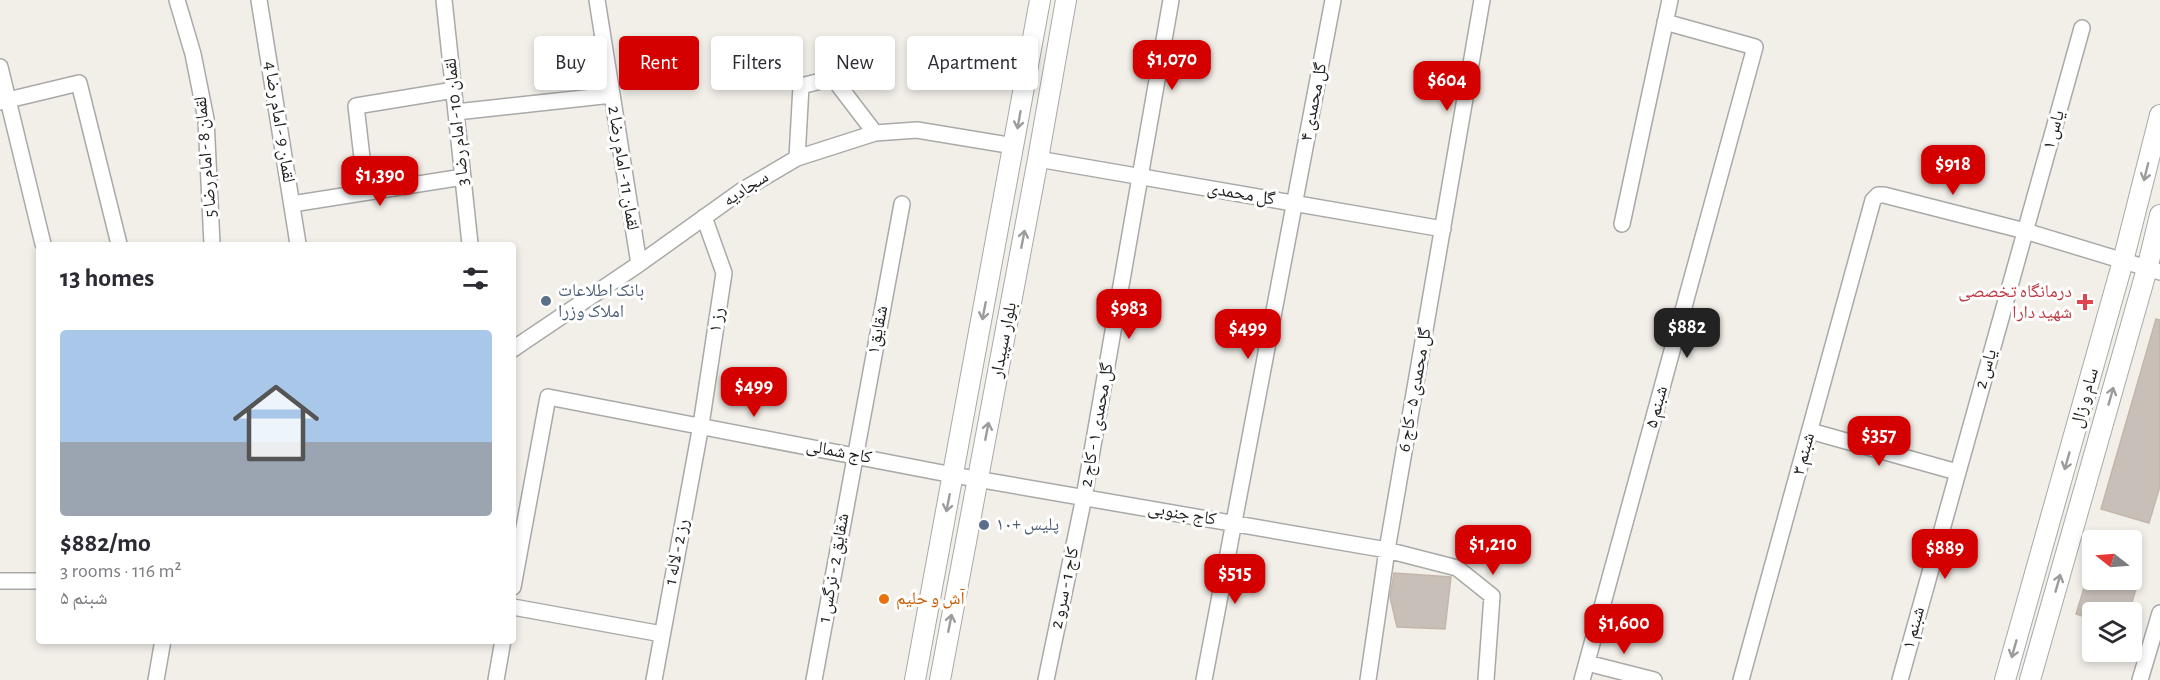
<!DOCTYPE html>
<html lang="en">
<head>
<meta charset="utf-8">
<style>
	:root { --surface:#fff; --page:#f7f7f7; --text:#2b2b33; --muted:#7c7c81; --line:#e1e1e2; --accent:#d40000 }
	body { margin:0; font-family:"Alegreya Sans","Noto Naskh Arabic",sans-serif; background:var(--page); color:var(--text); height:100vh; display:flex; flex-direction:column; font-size:22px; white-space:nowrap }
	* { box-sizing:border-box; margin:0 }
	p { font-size:20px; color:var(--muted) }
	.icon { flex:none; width:33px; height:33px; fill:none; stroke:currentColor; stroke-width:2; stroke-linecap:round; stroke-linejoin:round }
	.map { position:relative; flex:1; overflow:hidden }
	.details { position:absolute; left:36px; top:242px; width:480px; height:402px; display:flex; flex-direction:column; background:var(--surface); border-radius:6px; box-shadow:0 3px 9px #0003 }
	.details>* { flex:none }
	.top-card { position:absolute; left:534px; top:36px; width:570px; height:54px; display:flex; gap:12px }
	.needle { width:39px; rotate:287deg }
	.fabs { position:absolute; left:2082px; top:530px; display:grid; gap:12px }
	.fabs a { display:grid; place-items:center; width:60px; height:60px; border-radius:6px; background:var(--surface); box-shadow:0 3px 9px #0003; font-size:30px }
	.price { position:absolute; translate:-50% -51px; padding:0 14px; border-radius:12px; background:var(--accent); color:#fff; font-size:20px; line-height:39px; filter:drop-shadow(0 2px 3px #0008) }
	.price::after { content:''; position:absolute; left:50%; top:36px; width:18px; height:14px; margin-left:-9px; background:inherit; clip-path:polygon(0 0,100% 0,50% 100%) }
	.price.on { background:#222; color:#fff }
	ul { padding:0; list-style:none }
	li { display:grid; align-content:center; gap:12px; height:318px; padding:0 24px }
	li+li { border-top:2px solid var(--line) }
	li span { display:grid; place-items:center; height:186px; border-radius:6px; color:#555 }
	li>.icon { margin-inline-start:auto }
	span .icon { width:108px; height:108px; fill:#fffc; stroke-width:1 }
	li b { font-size:26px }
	h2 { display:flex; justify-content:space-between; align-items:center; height:72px; padding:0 24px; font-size:26px }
	.tag { padding:0 21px; border-radius:6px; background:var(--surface); box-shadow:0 3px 9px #0003; font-size:21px; line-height:54px }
	.tag.on { background:var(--accent); color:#fff }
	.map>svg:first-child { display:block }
	.building { fill:#c7bfb8; stroke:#c4b6ab; stroke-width:1.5 }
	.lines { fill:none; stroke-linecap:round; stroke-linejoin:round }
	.minor-casing { stroke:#a9a9a9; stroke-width:18 }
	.tertiary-casing { stroke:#a9a9a9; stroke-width:22 }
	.minor { stroke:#fff; stroke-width:15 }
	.tertiary { stroke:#fff; stroke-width:20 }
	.oneway { stroke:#9c9c9c }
	.service-dot { fill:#5c6f8a; stroke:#fff; stroke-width:2 }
	.health-dot { fill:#e0444e; stroke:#fff; stroke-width:2 }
	.food-dot { fill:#e8710a; stroke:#fff; stroke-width:2 }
	.labels { text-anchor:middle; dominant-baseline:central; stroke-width:6; stroke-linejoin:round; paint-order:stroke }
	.street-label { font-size:18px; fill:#222; stroke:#fff }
	.service-label { font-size:18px; fill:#4e5e75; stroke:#fff; text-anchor:start }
	.health-label { font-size:18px; fill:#be3a42; stroke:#fff; text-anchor:end }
	.food-label { font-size:18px; fill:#c56008; stroke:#fff; text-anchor:start }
</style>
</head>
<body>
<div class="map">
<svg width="2160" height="680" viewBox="0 0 2160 680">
	<rect width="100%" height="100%" fill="#f2efe9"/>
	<path class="building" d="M 2156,319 L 2160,320 L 2160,486 L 2149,523 L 2101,509 Z
		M 2089,572 L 2092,573 L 2092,579 L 2139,579 L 2129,612 L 2092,612 L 2092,619 L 2076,614 Z
		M 1394,573 L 1451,577 L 1445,629 L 1397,627 L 1390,597 Z"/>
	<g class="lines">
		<g class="minor-casing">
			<path id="minor" d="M 177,0 L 193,54 L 206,119 L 212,244
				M 259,0 L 298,244
				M 444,0 L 470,244
				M 597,0 L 639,264
				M 0,67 L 43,244
				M 0,102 L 79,83 L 119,244
				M 456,112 L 612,95
				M 797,158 L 801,86 L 833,78 L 875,133
				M 1038,159 L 1443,229
				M 366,192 L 356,106 L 454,90
				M 292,204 L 463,177
				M 1622,224 L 1670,0
				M 513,349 L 639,264 L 741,191 L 797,158 L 875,133 L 917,130 L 1014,146
				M 1810,431 L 1957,472
				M 0,581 L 39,581
				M 513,587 L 548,397 L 953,475 L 1387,550 L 1457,568 L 1492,596 L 1486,680
				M 513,607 L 662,634
				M 1587,663 L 1654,680
				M 156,680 L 163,640
				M 496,680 L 503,640
				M 654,680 L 701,425 L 724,273 L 704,217
				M 814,680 L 902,204
				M 1046,680 L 1084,497 L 1171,0
				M 1204,680 L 1333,0
				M 1368,680 L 1387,550 L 1482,0
				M 1582,680 L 1755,47 L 1665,22
				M 1741,680 L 1873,200 L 1878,195 L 1884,195 L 2025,231 L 2160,272
				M 1900,680 L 2082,28
				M 2140,680 L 2160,613"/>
		</g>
		<g class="tertiary-casing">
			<path id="tertiary" d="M 915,680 L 1040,0
				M 940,680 L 1038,159 L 1066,0
				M 2005,680 L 2123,261 L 2160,115
				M 2030,680 L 2147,269 L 2160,215"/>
		</g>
		<use href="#minor" class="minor"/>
		<use href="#tertiary" class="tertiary"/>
	</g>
	<defs><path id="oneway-shaft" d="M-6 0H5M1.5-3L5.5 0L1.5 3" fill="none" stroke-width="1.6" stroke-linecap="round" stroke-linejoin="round" transform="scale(1.5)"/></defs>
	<g class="oneway">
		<use href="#oneway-shaft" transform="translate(1019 120) rotate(100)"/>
		<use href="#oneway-shaft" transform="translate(2146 172) rotate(104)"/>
		<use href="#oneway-shaft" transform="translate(1023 239) rotate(-79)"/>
		<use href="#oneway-shaft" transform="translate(984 311) rotate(101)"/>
		<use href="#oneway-shaft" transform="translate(2111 396) rotate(-74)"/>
		<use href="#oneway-shaft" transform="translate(987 431) rotate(-79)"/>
		<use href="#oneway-shaft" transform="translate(2067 461) rotate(106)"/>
		<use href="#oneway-shaft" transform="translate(948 503) rotate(101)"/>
		<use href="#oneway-shaft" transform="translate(2058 583) rotate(-74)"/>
		<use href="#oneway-shaft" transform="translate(950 623) rotate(-79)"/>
		<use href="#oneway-shaft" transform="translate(2014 649) rotate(106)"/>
	</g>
	<g class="service-dot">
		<circle cx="546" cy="301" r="6"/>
		<circle cx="984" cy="525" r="6"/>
	</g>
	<path class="health-dot" d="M2082 293h6v6h6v6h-6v6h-6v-6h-6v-6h6z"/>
	<circle class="food-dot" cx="884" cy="599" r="6"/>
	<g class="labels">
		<g class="street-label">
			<text transform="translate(1314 102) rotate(-79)">گل محمدی ۴</text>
			<text transform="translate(279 122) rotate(81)">لقمان 9 - امام رضا 4</text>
			<text transform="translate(457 122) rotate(-96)">لقمان 10 - امام رضا 3</text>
			<text transform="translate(2054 130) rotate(-74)">یاس ۱</text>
			<text transform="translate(206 157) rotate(-95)">لقمان 8 - امام رضا 5</text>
			<text transform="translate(623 168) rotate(81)">لقمان 11 - امام رضا 2</text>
			<text transform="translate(746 189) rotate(-33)">سجادیه</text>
			<text transform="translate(1241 194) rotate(10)">گل محمدی</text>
			<text transform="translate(717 320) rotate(-81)">رز ۱</text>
			<text transform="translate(878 330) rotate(-79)">شقایق۱</text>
			<text transform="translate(1004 340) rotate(-79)">بلوار سپیدار</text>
			<text transform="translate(1986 369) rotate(-74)">یاس 2</text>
			<text transform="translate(1415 390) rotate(-80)">گل محمدی ۵ - کاج 6</text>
			<text transform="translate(2085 398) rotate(-74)">سام و زال</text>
			<text transform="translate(1657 407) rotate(-75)">شبنم ۵</text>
			<text transform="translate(1097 425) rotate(-80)">گل محمدی ۱ - کاج 2</text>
			<text transform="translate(839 452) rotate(11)">کاج شمالی</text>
			<text transform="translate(1804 454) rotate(-75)">شبنم ۳</text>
			<text transform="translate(1182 514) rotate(10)">کاج جنوبی</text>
			<text transform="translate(677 552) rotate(-79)">رز 2 - لاله 1</text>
			<text transform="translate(834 568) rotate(-80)">شقایق 2 - نرگس 1</text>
			<text transform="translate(1065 588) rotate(-78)">کاج 1 - سرو 2</text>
			<text transform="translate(1914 628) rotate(-75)">شبنم ۱</text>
		</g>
		<g class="service-label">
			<text x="558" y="291">بانک اطلاعات<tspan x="558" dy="21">املاک وزرا</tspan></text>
			<text x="996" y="525">پلیس +۱۰</text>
		</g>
		<g class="health-label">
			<text x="2072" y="292">درمانگاه تخصصى<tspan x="2072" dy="21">شهید دارا</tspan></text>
		</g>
		<g class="food-label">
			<text x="896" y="599">آش و حلیم</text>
		</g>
	</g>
</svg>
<div class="fabs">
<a><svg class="needle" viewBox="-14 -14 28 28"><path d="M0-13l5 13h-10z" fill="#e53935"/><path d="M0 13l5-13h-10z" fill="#7c7c81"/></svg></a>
<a><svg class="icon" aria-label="layers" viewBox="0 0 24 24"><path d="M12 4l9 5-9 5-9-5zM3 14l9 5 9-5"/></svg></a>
</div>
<b class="price" style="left:1172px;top:91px">$1,070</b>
<b class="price" style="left:1447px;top:112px">$604</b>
<b class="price" style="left:1953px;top:196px">$918</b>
<b class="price" style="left:380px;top:207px">$1,390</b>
<b class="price" style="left:1129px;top:340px">$983</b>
<b class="price on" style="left:1687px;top:359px">$882</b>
<b class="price" style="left:1248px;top:360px">$499</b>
<b class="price" style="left:754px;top:418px">$499</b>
<b class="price" style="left:1879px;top:467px">$357</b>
<b class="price" style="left:1493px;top:576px">$1,210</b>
<b class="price" style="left:1945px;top:580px">$889</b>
<b class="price" style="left:1235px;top:605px">$515</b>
<b class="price" style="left:1624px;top:655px">$1,600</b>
<div class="top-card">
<a class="tag">Buy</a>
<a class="tag on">Rent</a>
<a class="tag">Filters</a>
<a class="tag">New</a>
<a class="tag">Apartment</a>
</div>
<section class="details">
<h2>13 homes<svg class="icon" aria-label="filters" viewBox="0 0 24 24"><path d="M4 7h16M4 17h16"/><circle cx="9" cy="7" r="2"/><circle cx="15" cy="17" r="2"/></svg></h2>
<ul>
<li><span style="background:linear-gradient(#a9c7e8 60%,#9aa5b1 0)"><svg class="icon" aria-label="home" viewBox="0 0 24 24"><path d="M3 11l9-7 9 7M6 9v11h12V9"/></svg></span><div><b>$882/mo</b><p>3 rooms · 116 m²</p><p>شبنم ۵</p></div></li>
</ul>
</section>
</div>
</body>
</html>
